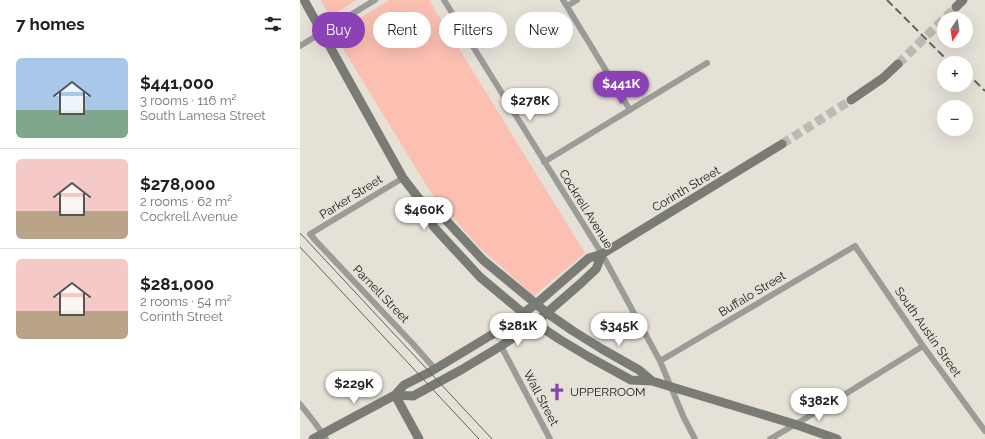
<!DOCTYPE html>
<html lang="en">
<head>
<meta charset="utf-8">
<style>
	:root { --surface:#fff; --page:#f6f6f6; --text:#202124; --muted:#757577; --line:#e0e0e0; --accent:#8b42b5 }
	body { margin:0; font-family:Raleway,sans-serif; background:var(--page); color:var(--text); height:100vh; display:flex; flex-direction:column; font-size:15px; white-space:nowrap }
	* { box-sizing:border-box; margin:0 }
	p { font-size:13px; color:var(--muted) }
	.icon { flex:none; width:22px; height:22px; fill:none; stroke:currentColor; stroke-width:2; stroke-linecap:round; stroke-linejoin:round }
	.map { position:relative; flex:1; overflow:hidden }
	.details { display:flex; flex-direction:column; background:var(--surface); width:300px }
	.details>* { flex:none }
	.guide { position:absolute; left:12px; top:12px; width:380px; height:36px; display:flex; gap:8px }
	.needle { width:26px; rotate:193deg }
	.controls { position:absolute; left:637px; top:12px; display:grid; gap:8px }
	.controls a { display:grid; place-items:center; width:36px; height:36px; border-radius:50%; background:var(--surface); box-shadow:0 4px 16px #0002; font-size:20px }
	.price { position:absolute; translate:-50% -34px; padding:0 9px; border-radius:14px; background:#fff; color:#222; font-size:13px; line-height:26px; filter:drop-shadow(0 1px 2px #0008) }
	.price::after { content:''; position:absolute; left:50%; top:24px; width:12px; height:9px; margin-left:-6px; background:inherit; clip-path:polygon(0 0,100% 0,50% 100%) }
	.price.current { background:var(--accent); color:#fff }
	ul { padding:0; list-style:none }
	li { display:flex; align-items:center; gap:12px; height:100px; padding:0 16px }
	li+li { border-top:1px solid var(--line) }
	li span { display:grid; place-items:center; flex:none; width:112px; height:80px; border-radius:6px; color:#555 }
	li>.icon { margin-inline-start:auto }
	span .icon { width:48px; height:48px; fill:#fffc; stroke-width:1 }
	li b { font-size:17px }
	h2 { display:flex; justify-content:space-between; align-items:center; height:48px; padding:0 16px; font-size:17px }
	.chip { padding:0 14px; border-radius:18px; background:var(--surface); box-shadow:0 4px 16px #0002; font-size:14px; line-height:36px }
	.chip.current { background:var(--accent); color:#fff }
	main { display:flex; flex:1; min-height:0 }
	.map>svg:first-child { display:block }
	.green { fill:#fcc0b2 }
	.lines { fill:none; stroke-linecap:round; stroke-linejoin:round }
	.secondary-tunnel { stroke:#bcb9b0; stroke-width:9; stroke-dasharray:9 4.5; stroke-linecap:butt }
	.street { stroke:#9b9c98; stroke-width:6 }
	.secondary { stroke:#7a7b75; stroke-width:9 }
	.tram { stroke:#64615b; stroke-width:1 }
	.rail { stroke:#64615b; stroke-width:2; stroke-dasharray:8 4; stroke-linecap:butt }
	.labels { text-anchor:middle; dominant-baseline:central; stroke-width:3; stroke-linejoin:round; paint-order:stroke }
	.street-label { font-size:12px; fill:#191714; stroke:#e5e1d7 }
	.poi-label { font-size:12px; fill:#191714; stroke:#e5e1d7; text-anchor:start }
</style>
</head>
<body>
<main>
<section class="details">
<h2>7 homes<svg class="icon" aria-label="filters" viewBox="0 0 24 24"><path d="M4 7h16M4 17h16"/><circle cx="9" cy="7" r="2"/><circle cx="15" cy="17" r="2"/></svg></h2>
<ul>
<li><span style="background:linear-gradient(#a9c7e8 65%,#7fa58c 0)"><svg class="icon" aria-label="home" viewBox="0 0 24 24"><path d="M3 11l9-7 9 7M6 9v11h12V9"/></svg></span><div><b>$441,000</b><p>3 rooms · 116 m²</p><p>South Lamesa Street</p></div></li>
<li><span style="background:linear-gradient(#f6c9c9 65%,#b9a48a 0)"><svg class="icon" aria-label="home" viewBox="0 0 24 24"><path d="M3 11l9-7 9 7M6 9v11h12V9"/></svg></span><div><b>$278,000</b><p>2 rooms · 62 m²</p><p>Cockrell Avenue</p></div></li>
<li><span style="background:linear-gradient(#f6c9c9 65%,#b9a48a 0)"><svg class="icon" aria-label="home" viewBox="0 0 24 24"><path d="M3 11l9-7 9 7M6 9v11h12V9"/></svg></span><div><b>$281,000</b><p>2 rooms · 54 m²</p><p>Corinth Street</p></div></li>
</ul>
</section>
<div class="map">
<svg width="685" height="439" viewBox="0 0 685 439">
	<rect width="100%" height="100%" fill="#e5e1d7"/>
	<path class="green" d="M 21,0 L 56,0 L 30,17 Z
		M 89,0 L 129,0 L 285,253 L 234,296 L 178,246 L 131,193 L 34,34 Z"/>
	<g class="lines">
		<path class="secondary-tunnel" d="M 598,64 L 656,7
			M 482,144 L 551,100"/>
		<path class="street" d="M 144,0 L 302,254 L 360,361 L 384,418 L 395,439
			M 263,0 L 330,110
			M 267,6 L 277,0
			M 0,46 L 75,0
			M 244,162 L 407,63
			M 103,178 L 10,234 L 15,240 L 113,344 L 135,369
			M 201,346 L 250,439
			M 360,361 L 555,246 L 623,346 L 685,431
			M 0,404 L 15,423 L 26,439
			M 470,439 L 518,411 L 623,346"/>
		<path class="secondary" d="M 4,0 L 103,178 L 131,214 L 133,226 L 143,237 L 180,277 L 235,323 L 259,339 L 289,357 L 331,380 L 352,381 L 494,424 L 537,439
			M 656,7 L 663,0
			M 551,100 L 583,78 L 598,64
			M 131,214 L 144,218 L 183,260 L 247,313 L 273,331 L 302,349 L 339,370 L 352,381
			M 95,395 L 113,396 L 161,370 L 201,346 L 235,323 L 280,284 L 296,269 L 302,254
			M 95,395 L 119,439
			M 13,439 L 95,395 L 104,385 L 130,372 L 193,334 L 236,304 L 289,258 L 302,254 L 482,144"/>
		<path class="tram" d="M 0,233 L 192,439
			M 0,247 L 179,439"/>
		<path class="rail" d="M 587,0 L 650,63
			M 666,72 L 685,91"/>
	</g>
	<defs>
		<g id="church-bare" transform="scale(1.38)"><path d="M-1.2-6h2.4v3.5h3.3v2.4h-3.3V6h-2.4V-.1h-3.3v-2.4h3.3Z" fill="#8b42b5" stroke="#e5e1d7" stroke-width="2.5" paint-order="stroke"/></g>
	</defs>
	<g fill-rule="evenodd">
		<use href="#church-bare" x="257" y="392"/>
	</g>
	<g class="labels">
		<g class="street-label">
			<text transform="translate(386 189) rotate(-31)">Corinth Street</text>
			<text transform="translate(51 197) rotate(-32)">Parker Street</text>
			<text transform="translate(286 209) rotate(58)">Cockrell Avenue</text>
			<text transform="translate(81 294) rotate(46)">Parnell Street</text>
			<text transform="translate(452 294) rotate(-31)">Buffalo Street</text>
			<text transform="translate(628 332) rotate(55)">South Austin Street</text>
			<text transform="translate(241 398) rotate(62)">Wall Street</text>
		</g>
		<g class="poi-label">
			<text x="270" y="392">UPPERROOM</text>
		</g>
	</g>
</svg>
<div class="controls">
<a><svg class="needle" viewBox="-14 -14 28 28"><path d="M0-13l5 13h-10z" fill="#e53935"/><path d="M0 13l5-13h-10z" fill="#757577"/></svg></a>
<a>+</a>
<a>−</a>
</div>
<b class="price current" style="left:321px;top:105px">$441K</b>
<b class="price" style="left:230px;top:122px">$278K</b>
<b class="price" style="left:124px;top:231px">$460K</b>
<b class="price" style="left:218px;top:347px">$281K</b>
<b class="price" style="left:319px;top:347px">$345K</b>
<b class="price" style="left:54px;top:405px">$229K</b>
<b class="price" style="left:519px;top:422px">$382K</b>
<div class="guide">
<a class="chip current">Buy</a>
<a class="chip">Rent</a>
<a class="chip">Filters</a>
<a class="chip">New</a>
</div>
</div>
</main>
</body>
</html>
